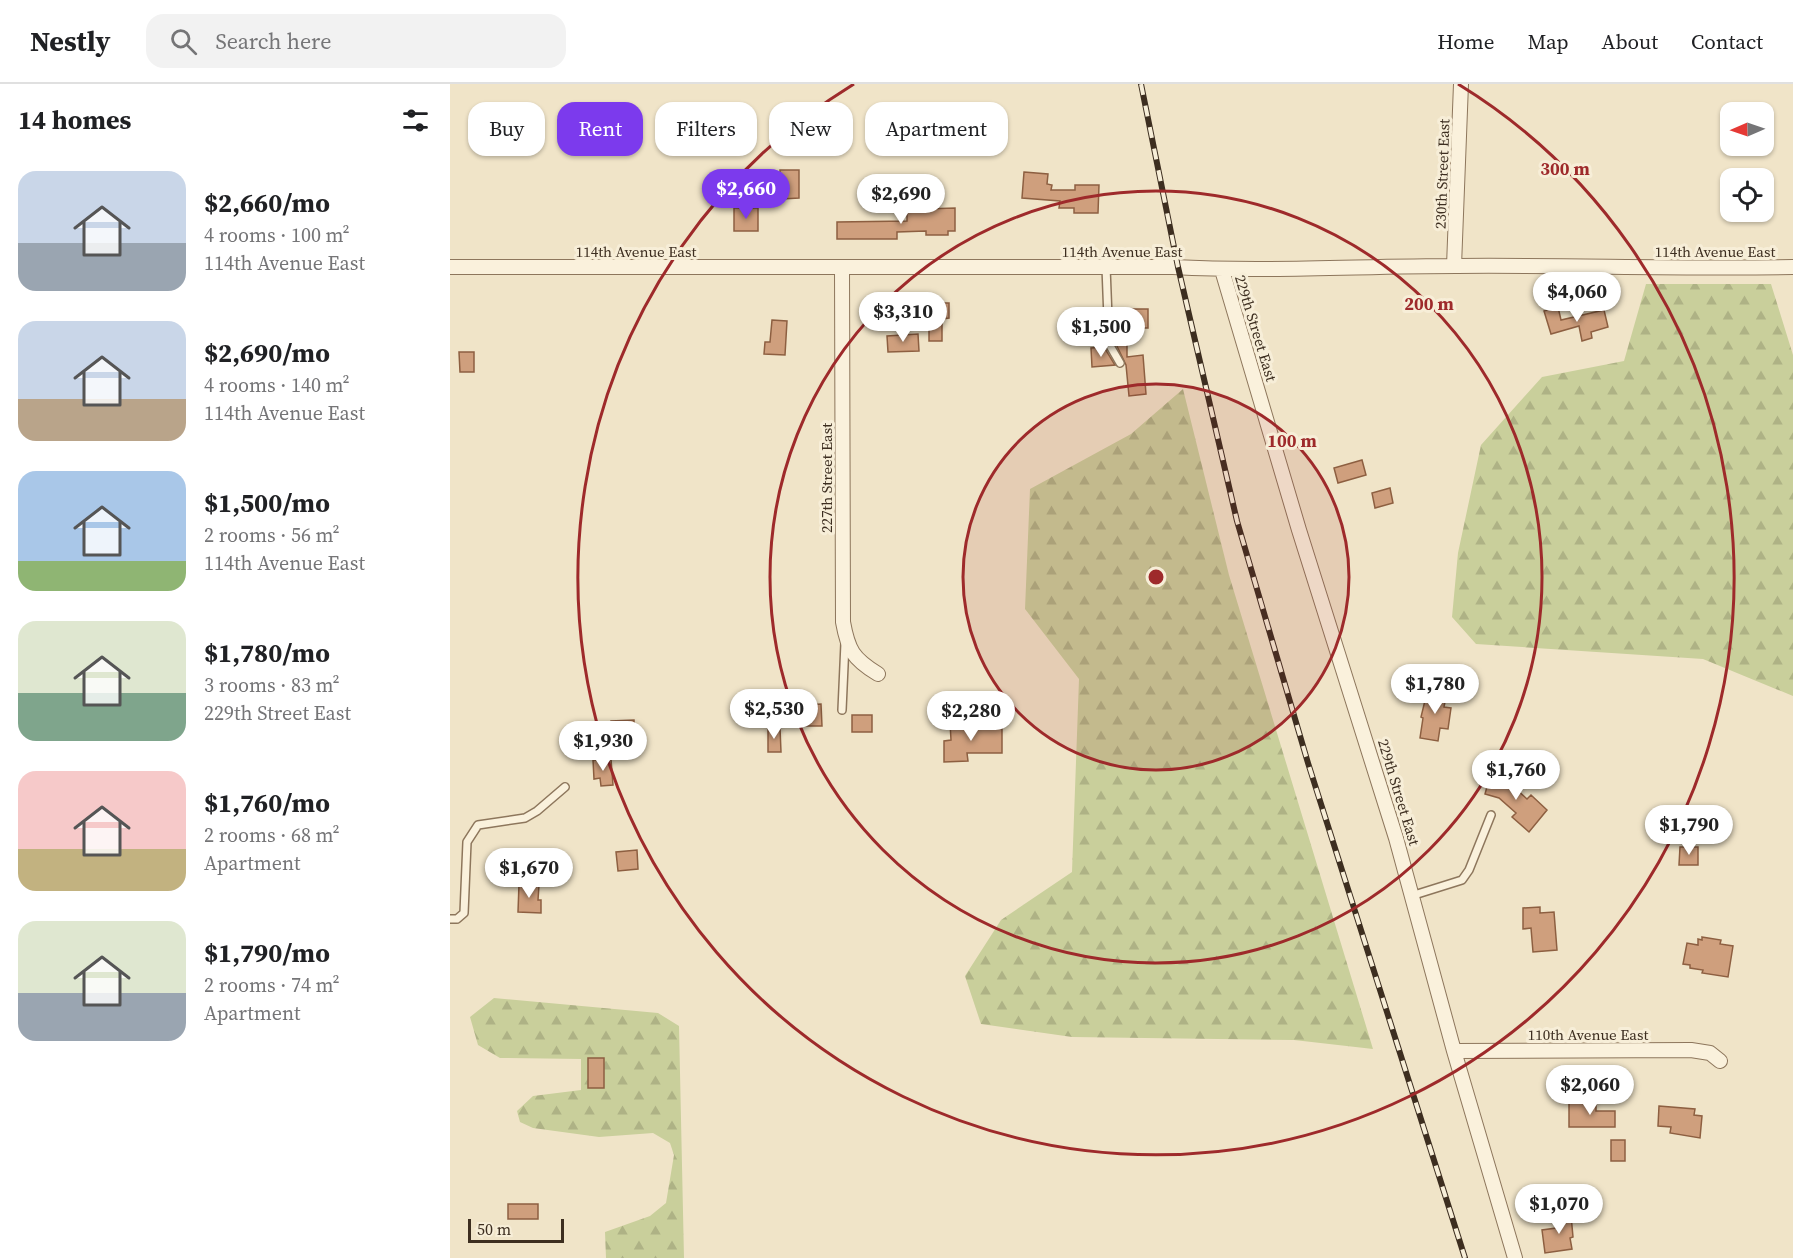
<!DOCTYPE html>
<html lang="en">
<head>
<meta charset="utf-8">
<style>
	:root { --surface:#fff; --page:#f2f2f2; --text:#202124; --muted:#757577; --line:#e0e0e0; --accent:#7c3aed }
	body { margin:0; font-family:"Source Serif 4",serif; background:var(--page); color:var(--text); height:100vh; display:flex; flex-direction:column; font-size:22px; white-space:nowrap }
	* { box-sizing:border-box; margin:0 }
	p { font-size:20px; color:var(--muted) }
	.icon { flex:none; width:33px; height:33px; fill:none; stroke:currentColor; stroke-width:2; stroke-linecap:round; stroke-linejoin:round }
	.map { position:relative; flex:1; overflow:hidden }
	.panel { display:flex; flex-direction:column; background:var(--surface); width:450px }
	.panel>* { flex:none }
	.guide { position:absolute; left:18px; top:18px; width:570px; height:54px; display:flex; gap:12px }
	.needle { width:39px; rotate:268deg }
	.fabs { position:absolute; left:1270px; top:18px; display:grid; gap:12px }
	.fabs a { display:grid; place-items:center; width:54px; height:54px; border-radius:12px; background:var(--surface); box-shadow:0 2px 4px #0004; font-size:30px }
	.scale { position:absolute; left:18px; bottom:15px; width:96px; box-sizing:border-box; padding-left:6px; border:3px solid #3d2e20; border-top:0; font-size:16px; line-height:21px; white-space:nowrap; color:#3d2e20; -webkit-text-stroke:4px #f7eed8; paint-order:stroke }
	.price { position:absolute; translate:-50% -51px; padding:0 14px; border-radius:21px; background:#fff; color:#222; font-size:20px; line-height:39px; filter:drop-shadow(0 2px 3px #0008) }
	.price::after { content:''; position:absolute; left:50%; top:36px; width:18px; height:14px; margin-left:-9px; background:inherit; clip-path:polygon(0 0,100% 0,50% 100%) }
	.price.active { background:var(--accent); color:#fff }
	ul { padding:0; list-style:none }
	li { display:flex; align-items:center; gap:18px; height:150px; padding:0 18px }
	li span { display:grid; place-items:center; flex:none; width:168px; height:120px; border-radius:18px; color:#555 }
	li>.icon { margin-inline-start:auto }
	span .icon { width:72px; height:72px; fill:#fffc; stroke-width:1 }
	li b { font-size:26px }
	h2 { display:flex; justify-content:space-between; align-items:center; height:72px; padding:0 18px; font-size:26px }
	.pill { padding:0 21px; border-radius:18px; background:var(--surface); box-shadow:0 2px 4px #0004; font-size:21px; line-height:54px }
	.pill.active { background:var(--accent); color:#fff }
	header { display:flex; align-items:center; gap:36px; box-sizing:border-box; height:84px; padding:0 30px; background:var(--surface); border-bottom:2px solid var(--line) }
	header strong { font-size:28px }
	nav { display:flex; gap:33px; margin-inline-start:auto; font-size:21px }
	.search { width:420px; height:54px; background:var(--page); display:flex; align-items:center; gap:15px; box-sizing:border-box; padding:0 21px; border-radius:18px; color:var(--muted); font-size:22px }
	main { display:flex; flex:1; min-height:0 }
	.map>svg:first-child { display:block }
	.forest { fill:url(#forest-firs) }
	.building { fill:#cf9f7d; stroke:#8d5f41; stroke-width:1.5 }
	.lines { fill:none; stroke-linecap:round; stroke-linejoin:round }
	.service-casing { stroke:#8d765c; stroke-width:10 }
	.minor-casing { stroke:#8d765c; stroke-width:16 }
	.service { stroke:#faf1dc; stroke-width:7 }
	.minor { stroke:#faf1dc; stroke-width:14 }
	.rail-casing { stroke:#3d2e20; stroke-width:6 }
	.rail { stroke:#f7eed8; stroke-width:4; stroke-dasharray:11; stroke-linecap:butt }
	.ring { fill:none; stroke:#9e2a2b; stroke-width:3 }
	.labels { text-anchor:middle; dominant-baseline:central; stroke-width:6; stroke-linejoin:round; paint-order:stroke }
	.street-label { font-size:15px; fill:#3d2e20; stroke:#f7eed8 }
	.centre { fill:#9e2a2b; stroke:#f7eed8; stroke-width:3 }
	.ring-label { font-size:18px; text-anchor:middle; font-weight:bold; fill:#9e2a2b; stroke:#f7eed8; stroke-width:6; stroke-linejoin:round; paint-order:stroke }
</style>
</head>
<body>
<header>
<strong>Nestly</strong>
<div class="search"><svg class="icon" aria-label="search" viewBox="0 0 24 24"><circle cx="10" cy="10" r="6"/><path d="M15 15l6 6"/></svg>Search here</div>
<nav><a>Home</a><a>Map</a><a>About</a><a>Contact</a></nav>
</header>
<main>
<section class="panel">
<h2>14 homes<svg class="icon" aria-label="filters" viewBox="0 0 24 24"><path d="M4 7h16M4 17h16"/><circle cx="9" cy="7" r="2"/><circle cx="15" cy="17" r="2"/></svg></h2>
<ul>
<li><span style="background:linear-gradient(#c9d6e8 60%,#9aa5b1 0)"><svg class="icon" aria-label="home" viewBox="0 0 24 24"><path d="M3 11l9-7 9 7M6 9v11h12V9"/></svg></span><div><b>$2,660/mo</b><p>4 rooms · 100 m²</p><p>114th Avenue East</p></div></li>
<li><span style="background:linear-gradient(#c9d6e8 65%,#b9a48a 0)"><svg class="icon" aria-label="home" viewBox="0 0 24 24"><path d="M3 11l9-7 9 7M6 9v11h12V9"/></svg></span><div><b>$2,690/mo</b><p>4 rooms · 140 m²</p><p>114th Avenue East</p></div></li>
<li><span style="background:linear-gradient(#a9c7e8 75%,#8fb573 0)"><svg class="icon" aria-label="home" viewBox="0 0 24 24"><path d="M3 11l9-7 9 7M6 9v11h12V9"/></svg></span><div><b>$1,500/mo</b><p>2 rooms · 56 m²</p><p>114th Avenue East</p></div></li>
<li><span style="background:linear-gradient(#dfe7d0 60%,#7fa58c 0)"><svg class="icon" aria-label="home" viewBox="0 0 24 24"><path d="M3 11l9-7 9 7M6 9v11h12V9"/></svg></span><div><b>$1,780/mo</b><p>3 rooms · 83 m²</p><p>229th Street East</p></div></li>
<li><span style="background:linear-gradient(#f6c9c9 65%,#c2b280 0)"><svg class="icon" aria-label="home" viewBox="0 0 24 24"><path d="M3 11l9-7 9 7M6 9v11h12V9"/></svg></span><div><b>$1,760/mo</b><p>2 rooms · 68 m²</p><p>Apartment</p></div></li>
<li><span style="background:linear-gradient(#dfe7d0 60%,#9aa5b1 0)"><svg class="icon" aria-label="home" viewBox="0 0 24 24"><path d="M3 11l9-7 9 7M6 9v11h12V9"/></svg></span><div><b>$1,790/mo</b><p>2 rooms · 74 m²</p><p>Apartment</p></div></li>
</ul>
</section>
<div class="map">
<svg width="1343" height="1174" viewBox="0 0 1343 1174">
	<defs>
		<pattern id="forest-firs" width="22" height="20" patternUnits="userSpaceOnUse" patternTransform="scale(1.5)"><rect width="22" height="20" fill="#c9cf9b"/><path d="M5 1l3.5 6h-7zM16 11l3.5 6h-7z" fill="#aeb285"/></pattern>
	</defs>
	<rect width="100%" height="100%" fill="#f0e4c8"/>
	<path class="forest" d="M 1196,200 L 1321,200 L 1343,271 L 1343,612 L 1253,575 L 1026,560 L 1002,533 L 1008,469 L 1031,361 L 1092,293 L 1174,277 Z
		M 733,305 L 779,491 L 923,965 L 844,956 L 622,953 L 531,940 L 515,892 L 551,836 L 622,788 L 629,595 L 575,525 L 580,405 L 681,350 Z
		M 44,914 L 208,929 L 229,942 L 234,1174 L 156,1174 L 155,1148 L 200,1132 L 216,1119 L 224,1071 L 220,1059 L 203,1049 L 149,1053 L 83,1044 L 70,1038 L 67,1027 L 83,1012 L 131,1006 L 131,975 L 50,974 L 28,961 L 20,933 Z"/>
	<path class="building" d="M 330,86 L 349,86 L 349,114 L 332,115 L 332,109 L 330,109 Z
		M 574,88 L 598,90 L 597,100 L 602,101 L 601,106 L 625,106 L 625,101 L 649,101 L 648,129 L 624,129 L 624,124 L 609,124 L 610,117 L 572,114 Z
		M 474,122 L 474,125 L 505,124 L 505,147 L 498,147 L 498,151 L 476,151 L 476,147 L 447,148 L 447,155 L 387,155 L 387,138 L 457,137 L 457,123 Z
		M 284,124 L 308,124 L 308,147 L 284,147 Z
		M 487,219 L 499,219 L 499,234 L 492,235 L 492,257 L 479,257 L 479,223 L 487,223 Z
		M 1108,223 L 1111,236 L 1154,226 L 1158,243 L 1141,248 L 1142,254 L 1132,257 L 1129,242 L 1101,250 L 1094,227 Z
		M 663,225 L 698,225 L 698,244 L 677,244 L 677,273 L 693,271 L 696,310 L 679,312 L 676,281 L 665,258 Z
		M 322,236 L 337,237 L 335,271 L 314,270 L 315,258 L 320,258 Z
		M 468,250 L 469,267 L 438,268 L 437,252 Z
		M 654,263 L 665,281 L 642,283 L 641,264 Z
		M 9,268 L 24,268 L 24,288 L 10,288 Z
		M 912,376 L 916,391 L 888,399 L 884,384 Z
		M 940,404 L 943,419 L 925,424 L 922,409 Z
		M 978,604 L 997,607 L 994,623 L 1001,624 L 998,645 L 990,644 L 988,657 L 970,654 L 973,634 L 971,633 Z
		M 371,620 L 372,642 L 354,642 L 354,621 Z
		M 402,631 L 422,631 L 422,648 L 402,648 Z
		M 184,636 L 185,662 L 179,663 L 180,672 L 160,674 L 158,654 L 162,654 L 161,637 Z
		M 500,638 L 517,638 L 517,644 L 552,644 L 552,669 L 517,669 L 518,677 L 494,678 L 494,657 L 501,656 Z
		M 318,644 L 330,644 L 331,668 L 318,668 Z
		M 161,675 L 163,701 L 151,702 L 150,694 L 144,695 L 143,676 Z
		M 1045,687 L 1055,690 L 1053,697 L 1058,698 L 1077,715 L 1081,711 L 1097,726 L 1079,748 L 1062,733 L 1066,729 L 1049,714 L 1035,710 L 1040,692 L 1043,693 Z
		M 1230,763 L 1248,763 L 1248,781 L 1229,781 Z
		M 187,766 L 188,785 L 168,787 L 166,768 Z
		M 69,800 L 89,801 L 88,816 L 91,816 L 91,829 L 68,828 Z
		M 1090,823 L 1090,829 L 1104,828 L 1107,866 L 1083,868 L 1081,844 L 1073,845 L 1073,824 Z
		M 1252,853 L 1271,856 L 1270,860 L 1283,862 L 1278,893 L 1252,889 L 1253,886 L 1240,884 L 1240,881 L 1233,880 L 1237,859 L 1248,861 L 1248,855 L 1252,856 Z
		M 138,974 L 154,974 L 154,1004 L 138,1004 Z
		M 1119,1019 L 1146,1019 L 1146,1027 L 1165,1027 L 1165,1043 L 1119,1043 Z
		M 1209,1022 L 1245,1025 L 1244,1031 L 1252,1032 L 1250,1054 L 1220,1049 L 1221,1043 L 1208,1042 Z
		M 1161,1056 L 1175,1056 L 1175,1077 L 1161,1077 Z
		M 58,1120 L 88,1120 L 88,1135 L 58,1135 Z
		M 1121,1131 L 1123,1153 L 1120,1154 L 1122,1165 L 1095,1169 L 1092,1146 L 1106,1144 L 1104,1133 Z"/>
	<g class="lines">
		<g class="service-casing">
			<path id="service" d="M 656,183 L 659,260 L 670,279
				M 392,626 L 395,559
				M 961,812 L 1012,796 L 1019,786 L 1041,731
				M 0,835 L 7,835 L 14,829 L 17,758 L 28,741 L 75,734 L 87,727 L 115,703"/>
		</g>
		<g class="minor-casing">
			<path id="minor" d="M 1004,182 L 1011,0
				M 0,183 L 723,183 C 817,188 911,182 1006,182 C 1118,181 1230,185 1343,183
				M 392,183 L 393,538 C 398,566 403,575 428,590
				M 772,186 L 849,446 L 946,754 L 1004,967 L 1065,1174
				M 1004,967 L 1241,966 L 1260,969 L 1270,977"/>
		</g>
		<use href="#service" class="service"/>
		<use href="#minor" class="minor"/>
		<g class="rail-casing">
			<path id="rail" d="M 691,0 L 728,183 L 787,437 L 858,679 L 1015,1174"/>
		</g>
		<use href="#rail" class="rail"/>
	</g>
	<circle cx="706" cy="493" r="193" fill="#9e2a2b" fill-opacity=".12"/>
	<g class="ring">
		<circle cx="706" cy="493" r="193"/>
		<circle cx="706" cy="493" r="386"/>
		<path d="M1008 0A578 578 0 1 1 404 0"/>
	</g>
	<g class="labels">
		<g class="street-label">
			<text transform="translate(992 90) rotate(-88)">230th Street East</text>
			<text x="186" y="167">114th Avenue East</text>
			<text x="672" y="167">114th Avenue East</text>
			<text x="1265" y="167">114th Avenue East</text>
			<text transform="translate(806 244) rotate(73)">229th Street East</text>
			<text transform="translate(376 394) rotate(-90)">227th Street East</text>
			<text transform="translate(949 708) rotate(73)">229th Street East</text>
			<text x="1138" y="950">110th Avenue East</text>
		</g>
	</g>
	<circle cx="706" cy="493" r="9" class="centre"/>
	<g class="ring-label">
		<text x="1115" y="91">300 m</text>
		<text x="979" y="226">200 m</text>
		<text x="842" y="363">100 m</text>
	</g>
</svg>
<div class="fabs">
<a><svg class="needle" viewBox="-14 -14 28 28"><path d="M0-13l5 13h-10z" fill="#e53935"/><path d="M0 13l5-13h-10z" fill="#757577"/></svg></a>
<a><svg class="icon" aria-label="locate" viewBox="0 0 24 24"><circle cx="12" cy="12" r="6"/><path d="M12 2v4M12 18v4M2 12h4M18 12h4"/></svg></a>
</div>
<div class="scale">50 m</div>
<b class="price active" style="left:296px;top:136px">$2,660</b>
<b class="price" style="left:451px;top:141px">$2,690</b>
<b class="price" style="left:1127px;top:239px">$4,060</b>
<b class="price" style="left:453px;top:259px">$3,310</b>
<b class="price" style="left:651px;top:274px">$1,500</b>
<b class="price" style="left:985px;top:631px">$1,780</b>
<b class="price" style="left:324px;top:656px">$2,530</b>
<b class="price" style="left:521px;top:658px">$2,280</b>
<b class="price" style="left:153px;top:688px">$1,930</b>
<b class="price" style="left:1066px;top:717px">$1,760</b>
<b class="price" style="left:1239px;top:772px">$1,790</b>
<b class="price" style="left:79px;top:815px">$1,670</b>
<b class="price" style="left:1140px;top:1032px">$2,060</b>
<b class="price" style="left:1109px;top:1151px">$1,070</b>
<div class="guide">
<a class="pill">Buy</a>
<a class="pill active">Rent</a>
<a class="pill">Filters</a>
<a class="pill">New</a>
<a class="pill">Apartment</a>
</div>
</div>
</main>
</body>
</html>
